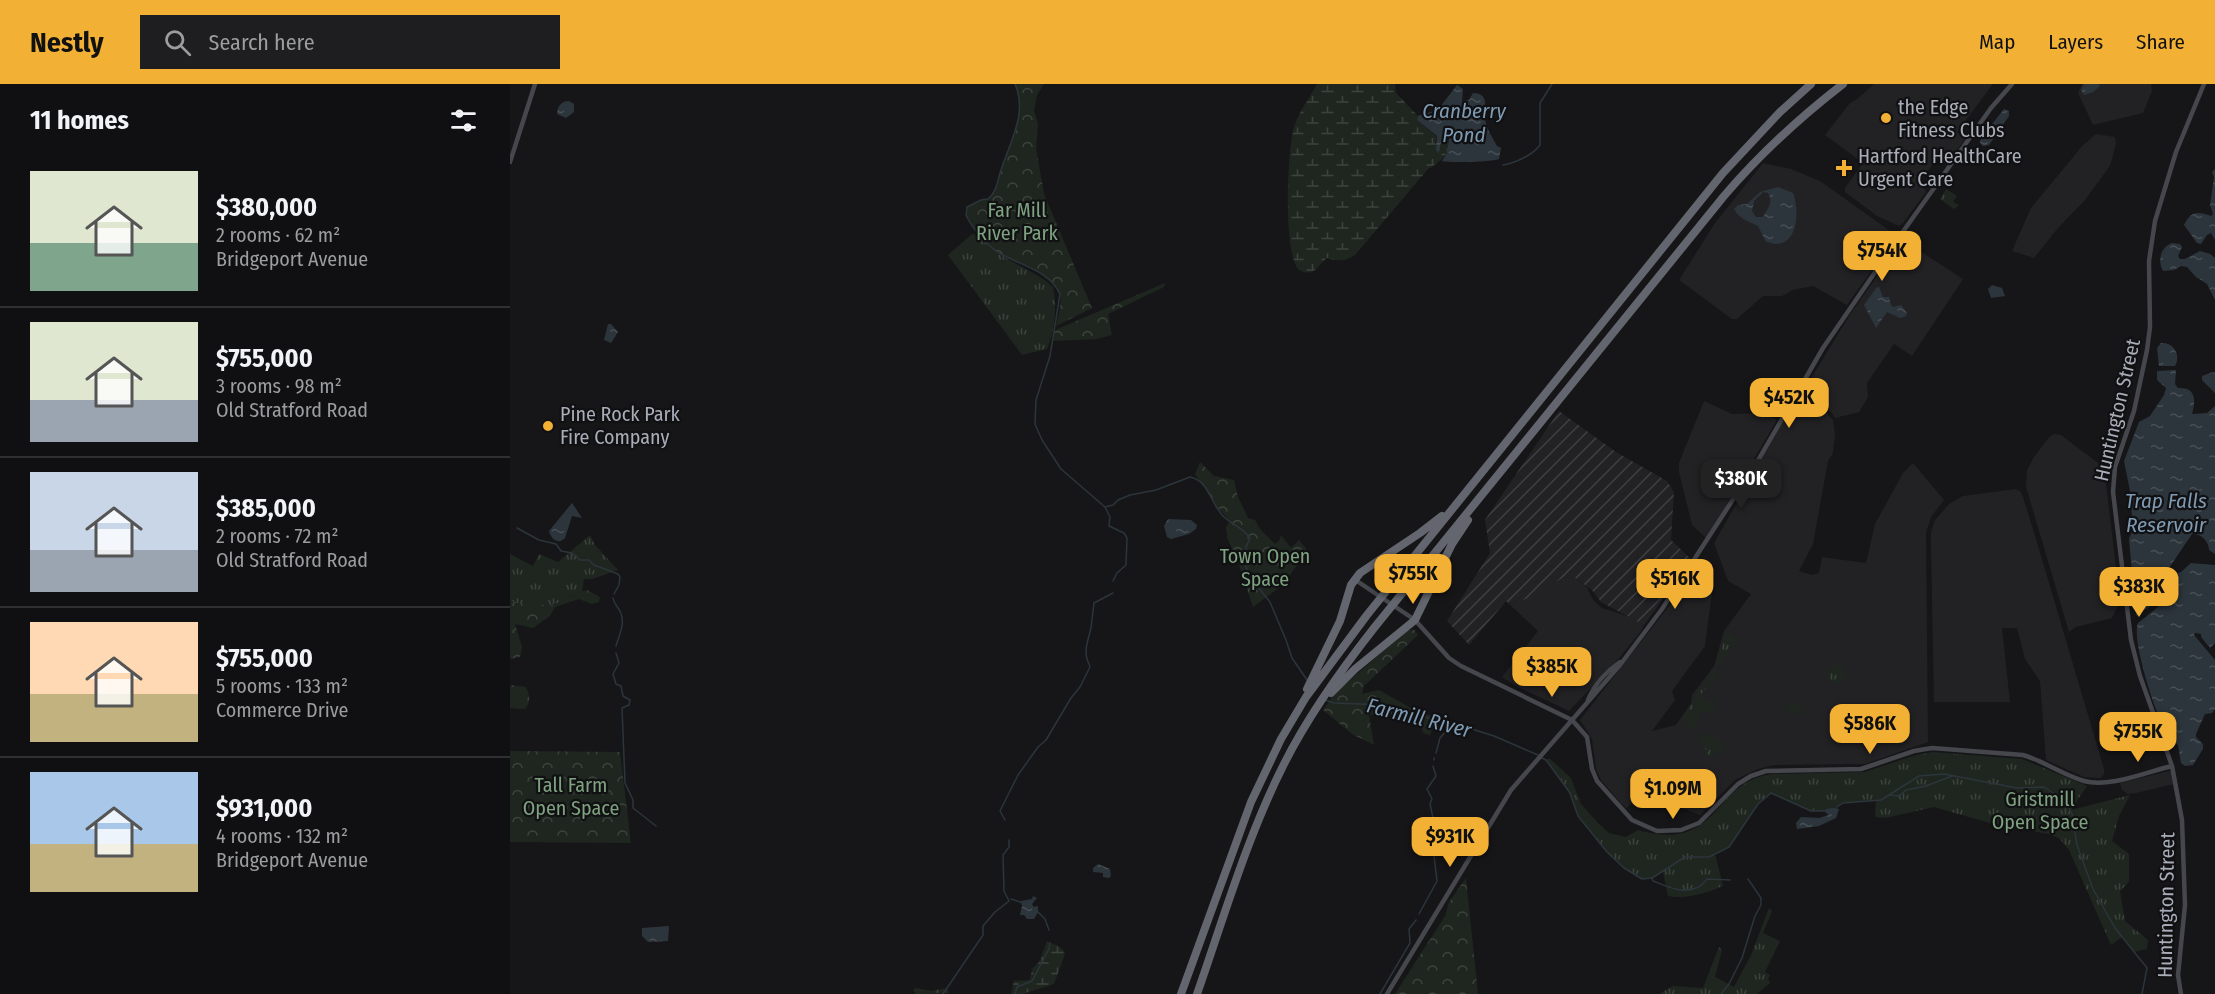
<!DOCTYPE html>
<html lang="en">
<head>
<meta charset="utf-8">
<style>
	:root { --surface:#101012; --page:#1e1e20; --text:#f1f3f6; --muted:#9c9d9f; --line:#303032; --accent:#f2b134 }
	body { margin:0; font-family:"Fira Sans Condensed",sans-serif; background:var(--page); color:var(--text); height:100vh; display:flex; flex-direction:column; font-size:22px; white-space:nowrap }
	* { box-sizing:border-box; margin:0 }
	p { font-size:20px; color:var(--muted) }
	.icon { flex:none; width:33px; height:33px; fill:none; stroke:currentColor; stroke-width:2; stroke-linecap:round; stroke-linejoin:round }
	.map { position:relative; flex:1; overflow:hidden }
	.panel { display:flex; flex-direction:column; background:var(--surface); width:510px }
	.panel>* { flex:none }
	.price { position:absolute; translate:-50% -51px; padding:0 14px; border-radius:12px; background:var(--accent); color:#111; font-size:20px; line-height:39px; filter:drop-shadow(0 2px 3px #0008) }
	.price::after { content:''; position:absolute; left:50%; top:36px; width:18px; height:14px; margin-left:-9px; background:inherit; clip-path:polygon(0 0,100% 0,50% 100%) }
	.price.on { background:#222; color:#fff }
	ul { padding:0; list-style:none }
	li { display:flex; align-items:center; gap:18px; height:150px; padding:0 30px }
	li+li { border-top:2px solid var(--line) }
	li span { display:grid; place-items:center; flex:none; width:168px; height:120px; border-radius:0px; color:#555 }
	li>.icon { margin-inline-start:auto }
	span .icon { width:72px; height:72px; fill:#fffc; stroke-width:1 }
	li b { font-size:26px }
	h2 { display:flex; justify-content:space-between; align-items:center; height:72px; padding:0 30px; font-size:26px }
	header { display:flex; align-items:center; gap:36px; box-sizing:border-box; height:84px; padding:0 30px; background:var(--accent); color:#111 }
	header strong { font-size:28px }
	nav { display:flex; gap:33px; margin-inline-start:auto; font-size:21px }
	.search { width:420px; height:54px; background:var(--page); display:flex; align-items:center; gap:15px; box-sizing:border-box; padding:0 21px; border-radius:0px; color:var(--muted); font-size:22px }
	main { display:flex; flex:1; min-height:0 }
	.map>svg:first-child { display:block }
	.built { fill:#222225 }
	.industrial { fill:url(#industrial-furrows) }
	.grass { fill:url(#grass-tufts) }
	.forest { fill:url(#forest-crowns) }
	.wetland { fill:url(#wetland-marsh) }
	.pitch { fill:#1e261f }
	.water { fill:url(#water-ripples); fill-rule:evenodd }
	.lines { fill:none; stroke-linecap:round; stroke-linejoin:round }
	.stream { stroke:#2c353c; stroke-width:1.5 }
	.secondary { stroke:#45474d; stroke-width:4.5 }
	.motorway { stroke:#63666e; stroke-width:8 }
	.poi-dot { fill:#f2b134; stroke:#111113; stroke-width:2 }
	.labels { text-anchor:middle; dominant-baseline:central; stroke-width:4.5; stroke-linejoin:round; paint-order:stroke }
	.poi-label { font-size:20px; fill:#a8adb8; stroke:#111113; text-anchor:start }
	.park-label { font-size:20px; fill:#7fa381; stroke:#111113 }
	.street-label { font-size:20px; fill:#a8adb8; stroke:#111113 }
	.water-label { font-size:21px; font-style:italic; fill:#7f9bb3; stroke:#111113 }
</style>
</head>
<body>
<header>
<strong>Nestly</strong>
<div class="search"><svg class="icon" aria-label="search" viewBox="0 0 24 24"><circle cx="10" cy="10" r="6"/><path d="M15 15l6 6"/></svg>Search here</div>
<nav><a>Map</a><a>Layers</a><a>Share</a></nav>
</header>
<main>
<section class="panel">
<h2>11 homes<svg class="icon" aria-label="filters" viewBox="0 0 24 24"><path d="M4 7h16M4 17h16"/><circle cx="9" cy="7" r="2"/><circle cx="15" cy="17" r="2"/></svg></h2>
<ul>
<li><span style="background:linear-gradient(#dfe7d0 60%,#7fa58c 0)"><svg class="icon" aria-label="home" viewBox="0 0 24 24"><path d="M3 11l9-7 9 7M6 9v11h12V9"/></svg></span><div><b>$380,000</b><p>2 rooms · 62 m²</p><p>Bridgeport Avenue</p></div></li>
<li><span style="background:linear-gradient(#dfe7d0 65%,#9aa5b1 0)"><svg class="icon" aria-label="home" viewBox="0 0 24 24"><path d="M3 11l9-7 9 7M6 9v11h12V9"/></svg></span><div><b>$755,000</b><p>3 rooms · 98 m²</p><p>Old Stratford Road</p></div></li>
<li><span style="background:linear-gradient(#c9d6e8 65%,#9aa5b1 0)"><svg class="icon" aria-label="home" viewBox="0 0 24 24"><path d="M3 11l9-7 9 7M6 9v11h12V9"/></svg></span><div><b>$385,000</b><p>2 rooms · 72 m²</p><p>Old Stratford Road</p></div></li>
<li><span style="background:linear-gradient(#ffd9b3 60%,#c2b280 0)"><svg class="icon" aria-label="home" viewBox="0 0 24 24"><path d="M3 11l9-7 9 7M6 9v11h12V9"/></svg></span><div><b>$755,000</b><p>5 rooms · 133 m²</p><p>Commerce Drive</p></div></li>
<li><span style="background:linear-gradient(#a9c7e8 60%,#c2b280 0)"><svg class="icon" aria-label="home" viewBox="0 0 24 24"><path d="M3 11l9-7 9 7M6 9v11h12V9"/></svg></span><div><b>$931,000</b><p>4 rooms · 132 m²</p><p>Bridgeport Avenue</p></div></li>
</ul>
</section>
<div class="map">
<svg width="1705" height="910" viewBox="0 0 1705 910">
	<defs>
		<pattern id="industrial-furrows" width="10" height="10" patternUnits="userSpaceOnUse" patternTransform="scale(1.5)"><rect width="10" height="10" fill="#222225"/><path d="M-1 1l2-2M0 10L10 0M9 11l2-2" fill="none" stroke="#3f3f43"/></pattern>
		<pattern id="grass-tufts" width="24" height="20" patternUnits="userSpaceOnUse" patternTransform="scale(1.5)"><rect width="24" height="20" fill="#1e261f"/><path d="M3 7l-1-3M5 7V3M7 7l1-3M15 17l-1-3M17 17v-4M19 17l1-3" fill="none" stroke="#3c433d"/></pattern>
		<pattern id="forest-crowns" width="20" height="18" patternUnits="userSpaceOnUse" patternTransform="scale(1.5)"><rect width="20" height="18" fill="#1e261f"/><path d="M2 6a3 3 0 1 1 6 0M12 15a3 3 0 1 1 6 0" fill="none" stroke="#3c433d"/></pattern>
		<pattern id="wetland-marsh" width="20" height="14" patternUnits="userSpaceOnUse" patternTransform="scale(1.5)"><rect width="20" height="14" fill="#1e261f"/><path d="M1 5h8M5 5V1M11 12h8M15 12V8" fill="none" stroke="#3c433d"/></pattern>
		<pattern id="water-ripples" width="26" height="14" patternUnits="userSpaceOnUse" patternTransform="scale(1.5)"><rect width="26" height="14" fill="#2c353c"/><path d="M2 4q2-2 4 0t4 0M15 11q2-2 4 0t4 0" fill="none" stroke="#485056"/></pattern>
	</defs>
	<rect width="100%" height="100%" fill="#161618"/>
	<path class="built" d="M 1364,0 L 1483,0 L 1447,48 L 1455,55 L 1438,78 L 1429,73 L 1410,96 L 1416,108 L 1393,139 L 1389,142 L 1367,132 L 1335,108 L 1335,104 L 1353,79 L 1315,51 L 1340,19 L 1346,16 Z
		M 1572,0 L 1641,0 L 1642,7 L 1633,29 L 1583,41 L 1568,9 Z
		M 1586,50 L 1605,53 L 1606,60 L 1600,82 L 1575,116 L 1548,144 L 1524,174 L 1502,167 L 1521,124 L 1573,61 Z
		M 1253,79 L 1281,85 L 1310,97 L 1383,149 L 1382,158 L 1337,221 L 1303,202 L 1283,206 L 1272,212 L 1253,212 L 1227,235 L 1222,235 L 1169,196 L 1205,139 Z
		M 1393,156 L 1453,195 L 1402,272 L 1384,260 L 1357,299 L 1358,313 L 1349,328 L 1325,334 L 1321,328 L 1292,309 L 1341,229 Z
		M 1292,315 L 1317,330 L 1323,336 L 1325,351 L 1323,369 L 1318,377 L 1303,460 L 1289,487 L 1302,491 L 1309,489 L 1312,473 L 1356,479 L 1365,440 L 1393,389 L 1403,379 L 1434,416 L 1421,433 L 1416,449 L 1418,658 L 1355,680 L 1264,681 L 1248,685 L 1225,696 L 1190,731 L 1132,708 L 1116,725 L 1091,696 L 1086,685 L 1082,655 L 1070,636 L 1159,522 L 1188,478 L 1202,509 L 1195,562 L 1162,607 L 1165,616 L 1142,647 L 1166,641 L 1181,619 L 1182,611 L 1204,582 L 1214,547 L 1241,510 L 1218,497 L 1204,459 L 1285,317 Z
		M 1194,317 L 1222,330 L 1253,329 L 1267,336 L 1197,455 L 1182,441 L 1169,388 L 1169,379 Z
		M 1545,350 L 1551,351 L 1588,379 L 1595,392 L 1610,517 L 1602,534 L 1566,543 L 1559,548 L 1516,403 L 1517,386 L 1524,373 L 1540,352 Z
		M 1506,405 L 1511,408 L 1513,413 L 1526,455 L 1594,685 L 1594,690 L 1591,694 L 1574,693 L 1536,676 L 1530,597 L 1515,575 L 1507,544 L 1492,544 L 1500,618 L 1424,618 L 1421,463 L 1421,448 L 1425,436 L 1439,420 L 1453,412 Z
		M 1054,493 L 1065,494 L 1077,503 L 1083,516 L 1092,524 L 1123,534 L 1134,541 L 1131,547 L 1106,578 L 1059,627 L 1006,602 L 992,593 L 1028,547 L 999,520 L 1019,513 Z
		M 1659,687 L 1662,689 L 1664,700 L 1626,709 L 1618,710 L 1612,706 L 1610,699 Z"/>
	<path class="industrial" d="M 1049,327 L 1106,368 L 1157,397 L 1164,408 L 1161,456 L 1182,476 L 1134,541 L 1091,518 L 1082,506 L 1065,494 L 1054,493 L 1019,514 L 999,520 L 996,517 L 959,561 L 937,537 L 980,469 L 975,436 Z"/>
	<path class="grass" d="M 1436,105 L 1447,112 L 1443,118 L 1449,121 L 1444,125 L 1430,115 Z
		M 462,150 C 472,152 477,160 485,166 C 503,181 526,187 543,203 C 547,221 545,248 537,265 L 512,271 L 438,171 Z
		M 80,451 L 85,461 L 108,486 L 82,495 L 74,495 L 72,508 C 62,509 55,517 45,520 C 32,525 13,521 0,517 L 0,470 L 23,482 L 29,470 L 48,478 Z
		M 1217,548 L 1227,557 L 1210,580 L 1207,577 Z
		M1318 590a9 9 0 1 1 18 0a9 9 0 1 1-18 0Z
		M 1206,583 L 1209,588 L 1188,614 L 1193,617 L 1195,614 L 1201,619 L 1203,616 L 1209,620 L 1202,628 C 1186,624 1189,639 1183,646 L 1176,643 L 1178,638 L 1171,635 C 1184,618 1193,600 1206,583 Z
		M 1199,648 L 1216,664 L 1201,673 L 1196,670 L 1197,666 L 1193,664 L 1195,660 L 1187,657 L 1190,649 L 1200,651 Z
		M 1422,668 L 1512,675 L 1577,702 L 1561,726 L 1620,711 L 1609,732 L 1602,757 L 1619,770 L 1619,798 L 1610,807 L 1615,837 L 1638,856 L 1637,865 L 1624,868 L 1612,853 L 1601,861 L 1559,766 L 1549,754 L 1538,750 L 1480,739 L 1424,723 L 1375,734 L 1365,733 L 1366,716 L 1333,719 L 1322,727 L 1301,727 L 1261,709 L 1248,720 L 1219,763 L 1205,770 L 1213,802 C 1194,810 1178,815 1158,812 L 1153,788 L 1142,794 L 1132,795 L 1114,784 L 1097,768 L 1068,732 L 1058,707 L 1036,676 L 1039,674 L 1061,694 L 1071,720 L 1087,738 L 1099,749 L 1116,753 L 1128,746 C 1211,770 1201,697 1263,690 L 1355,688 L 1403,672 Z
		M 1259,824 L 1262,827 L 1253,849 L 1270,857 L 1255,888 L 1260,891 L 1258,895 L 1260,899 L 1247,910 L 1149,910 L 1163,902 L 1193,904 L 1209,863 L 1212,866 L 1205,893 L 1224,903 L 1241,871 Z"/>
	<path class="forest" d="M 505,0 L 534,0 L 527,11 L 524,27 L 528,40 L 526,64 L 534,110 L 582,224 L 546,242 C 548,233 552,220 550,210 C 545,189 502,178 486,167 C 474,158 462,144 456,131 L 457,123 L 471,116 L 478,115 C 488,106 487,97 491,86 C 500,58 518,29 505,0 Z
		M 655,199 L 654,203 L 598,230 L 602,251 L 587,255 L 543,257 L 545,246 Z
		M 690,378 L 704,392 L 724,396 L 728,413 L 738,434 L 745,436 L 750,445 L 765,460 L 769,457 L 771,451 L 781,464 L 789,456 L 797,466 L 774,500 L 743,523 L 727,475 L 718,456 L 716,443 L 720,437 L 707,423 L 685,390 Z
		M 77,506 L 90,513 L 89,518 L 82,520 L 69,515 L 45,523 L 40,532 L 23,544 L 5,540 L 12,563 L 10,573 L 0,575 L 0,517 L 18,521 L 44,521 L 67,509 Z
		M 898,546 L 905,546 L 908,551 L 854,602 L 852,610 L 869,606 L 906,627 L 926,633 L 920,651 L 913,649 L 912,644 C 892,634 882,628 859,631 L 864,661 L 842,650 L 813,626 L 825,609 Z
		M 0,601 L 16,603 C 20,612 21,618 15,625 L 0,624 Z
		M 0,667 L 110,668 L 121,759 L 0,758 Z
		M 956,794 L 968,910 L 885,910 L 935,832 L 939,818 Z"/>
	<path class="wetland" d="M 807,0 L 885,0 L 886,9 L 908,32 L 907,36 L 927,53 L 925,60 L 937,53 C 943,69 930,78 918,85 L 845,171 C 835,178 829,177 817,174 C 809,180 805,193 791,187 C 772,180 777,59 785,40 C 790,26 800,13 807,0 Z
		M 537,858 C 543,860 553,862 555,870 L 544,900 L 513,910 L 501,910 L 504,897 L 520,896 L 522,885 L 529,878 Z
		M 406,904 L 421,907 L 437,904 L 439,909 L 406,910 L 403,906 Z"/>
	<path class="pitch" d="M 1278,617 L 1293,624 L 1290,632 L 1274,625 Z"/>
	<path class="water" d="M 1574,0 L 1589,0 L 1590,2 L 1583,8 L 1574,11 L 1571,6 Z
		M 947,1 L 953,5 L 952,17 L 959,16 L 963,9 C 980,9 974,24 975,35 C 976,44 983,54 987,62 L 991,64 L 989,75 C 982,78 940,79 932,77 L 937,69 L 939,55 L 937,53 L 931,58 L 929,69 L 926,66 L 927,52 L 907,36 L 908,32 L 924,27 L 930,23 Z
		M 59,17 L 64,20 L 64,28 L 56,34 L 47,30 C 47,23 51,17 59,17 Z
		M 1494,25 L 1499,27 L 1499,32 L 1479,61 L 1473,62 L 1470,59 L 1471,54 Z
		M 1705,85 L 1705,156 L 1701,149 L 1697,151 L 1691,160 L 1687,159 L 1674,141 C 1681,127 1687,127 1701,132 L 1703,130 L 1700,121 L 1704,93 L 1702,88 Z
		M 1268,103 L 1283,109 C 1289,124 1289,160 1266,160 C 1262,160 1259,158 1256,158 L 1248,142 C 1240,138 1229,135 1224,125 L 1228,121 L 1237,120 L 1250,108 ZM 1253,108 L 1258,109 C 1264,118 1257,126 1253,133 L 1246,133 L 1242,127 L 1244,117 Z
		M 1662,159 L 1670,160 L 1672,163 L 1668,172 L 1670,175 L 1675,175 L 1690,167 L 1700,170 L 1705,174 L 1705,216 L 1697,200 L 1686,193 L 1677,183 L 1671,182 L 1664,186 L 1653,187 C 1647,176 1651,163 1662,159 Z
		M 1482,201 L 1492,204 L 1495,212 L 1481,214 L 1478,205 Z
		M 1367,203 L 1369,203 L 1373,213 L 1379,213 L 1381,221 L 1383,223 L 1391,221 L 1397,229 L 1396,232 L 1390,234 L 1377,228 L 1366,244 L 1354,221 Z
		M 98,240 L 101,240 L 108,248 L 101,259 L 94,256 Z
		M 1651,259 C 1664,258 1671,271 1665,282 L 1649,282 L 1647,264 Z
		M 1666,286 L 1665,300 L 1668,304 C 1686,303 1686,316 1682,330 L 1697,329 L 1705,322 L 1705,470 L 1699,466 C 1699,457 1690,449 1682,450 L 1659,484 C 1666,506 1643,521 1626,532 L 1619,455 L 1623,445 L 1620,407 L 1614,377 L 1629,338 L 1640,332 L 1654,311 L 1656,304 L 1647,296 L 1647,287 Z
		M 1703,288 L 1705,289 L 1705,309 L 1692,296 L 1692,292 Z
		M 62,419 L 72,434 L 62,432 L 55,454 L 51,457 C 44,458 41,453 39,447 Z
		M 658,435 L 681,436 L 687,441 L 686,445 L 679,450 L 661,455 L 657,453 L 654,442 Z
		M 1681,479 L 1705,481 L 1705,559 L 1700,564 L 1692,554 L 1691,550 L 1685,549 L 1684,551 L 1705,576 L 1705,625 L 1702,629 L 1695,630 L 1686,650 L 1686,653 L 1693,660 L 1693,665 L 1683,681 L 1675,682 L 1671,679 L 1668,661 C 1664,658 1660,655 1658,652 C 1647,635 1621,556 1628,539 C 1642,528 1668,511 1665,490 L 1671,488 Z
		M 1325,724 L 1329,725 L 1326,734 L 1309,742 L 1287,745 L 1286,739 L 1291,733 L 1309,734 L 1319,731 L 1315,728 L 1316,725 Z
		M 588,780 L 600,785 L 601,792 L 599,794 L 593,793 L 593,789 L 583,788 L 583,784 Z
		M 523,812 L 527,814 L 522,820 L 524,823 L 528,822 L 528,828 L 524,835 L 517,835 L 514,831 L 510,831 L 512,822 L 511,817 L 522,815 Z
		M 159,842 L 158,857 L 138,858 L 132,852 L 132,844 Z"/>
	<g class="lines">
		<path class="stream" d="M 505,0 C 518,29 500,58 491,86 C 487,97 488,106 478,115 L 471,116 L 457,123 L 456,131 C 462,144 474,158 486,167 C 507,181 539,185 550,210 L 540,272 L 526,316 L 525,340 L 532,356 L 551,385 L 595,423 L 600,433 L 599,442 L 614,449 L 617,454 L 616,481 L 607,489 L 603,497
			M 993,81 C 1005,79 1023,71 1030,61 L 1030,19 L 1042,0
			M 595,423 L 603,421 L 608,416 L 620,411 L 646,406 L 680,393 C 700,397 700,420 714,433 C 724,442 731,442 740,454 L 736,463 L 736,483 L 739,492 L 760,518 L 776,556 L 782,574 L 797,596
			M 7,444 L 29,456 L 46,460 L 51,467 L 62,469 L 70,476 L 79,476 L 84,481 L 108,490 L 110,493 L 109,501 L 104,510
			M 103,514 C 104,520 107,522 110,527 C 116,539 109,551 106,562
			M 106,569 L 109,579 L 103,590 L 106,600 L 111,602 L 113,612 L 120,616 L 119,621 L 112,624 L 115,699 L 123,716 L 123,724 L 146,742
			M 815,616 L 824,619 L 875,621 L 936,639 L 943,639 L 984,652 L 1028,671
			M 926,669 L 930,654 L 937,646 L 937,640
			M 1032,674 L 1036,676 L 1060,709 L 1068,732 L 1097,768 L 1114,784 L 1132,795 L 1142,794 L 1175,773 L 1199,773 L 1219,763 L 1248,720 L 1261,709 L 1301,727 L 1317,727
			M 924,676 L 924,674
			M 1379,711 L 1389,712 L 1396,706 L 1416,702 L 1442,692
			M 1327,723 L 1333,719 L 1371,716 L 1409,692 L 1434,690 L 1507,704 L 1534,703 L 1556,718 L 1562,730 L 1567,761 L 1583,805 L 1605,844 L 1637,884 L 1632,910
			M 495,736 L 490,727 L 508,691 L 528,663 L 536,656 L 561,614 L 570,603 L 579,585 L 580,582 C 572,568 578,558 581,544 C 582,535 583,527 584,519 L 603,509
			M 1142,794 L 1143,797 C 1156,802 1172,810 1186,804 C 1191,803 1194,798 1197,795 L 1220,796
			M 501,815 L 513,819
			M 527,827 L 535,835 L 539,846
			M 909,830 L 927,797 L 922,755 L 923,734 L 920,720 L 922,715 L 917,705 L 926,692 L 923,682
			M 433,910 L 473,851 L 473,842 L 485,828 L 499,817 L 494,807 L 493,771 L 499,763 L 499,756
			M 505,910 L 507,903 L 522,897 L 539,865 L 540,859
			M 870,910 L 900,859 L 899,845 L 906,836
			M 1211,910 L 1219,900 L 1232,874 L 1245,832 L 1251,821 L 1251,814 L 1238,795"/>
		<path class="secondary" d="M 0,78 L 25,0
			M 844,495 L 905,536 L 939,574 L 951,582 L 1062,636 L 1077,653 L 1082,685 L 1087,697 L 1122,736 L 1147,747 L 1171,746 L 1189,739 L 1228,700 L 1241,692 L 1256,687 L 1351,685 L 1404,667 L 1422,664 L 1513,671 C 1534,677 1553,691 1574,697 C 1599,704 1636,688 1662,682
			M 1078,616 C 1084,601 1097,587 1110,578
			M 877,910 L 1001,706 L 1110,581 L 1152,525 L 1246,380 L 1313,264 L 1392,149 L 1481,24 L 1502,0
			M 1671,910 L 1668,891 L 1675,821 L 1672,736 L 1662,682 L 1630,592 L 1621,556 L 1603,408 L 1605,383 L 1624,327 L 1637,266 L 1640,243 L 1639,177 L 1645,137 L 1666,68 L 1694,0"/>
		<path class="motorway" d="M 797,605 L 830,537 L 841,501 L 850,489 L 910,449 L 932,432
			M 821,609 L 845,585 L 905,536 L 942,460 L 958,436
			M 671,910 L 741,718 L 771,655 L 796,613 L 857,531 L 1213,89 L 1270,28 L 1301,0
			M 687,910 C 714,833 737,753 774,680 C 798,632 831,586 864,544 L 1214,112 C 1250,70 1289,34 1333,0"/>
	</g>
	<g class="poi-dot">
		<circle cx="1376" cy="34" r="6"/>
		<path d="M1331 75h6v6h6v6h-6v6h-6v-6h-6v-6h6z"/>
		<circle cx="38" cy="342" r="6"/>
	</g>
	<g class="labels">
		<g class="poi-label">
			<text x="1388" y="23">the Edge<tspan x="1388" dy="23">Fitness Clubs</tspan></text>
			<text x="1348" y="72">Hartford HealthCare<tspan x="1348" dy="23">Urgent Care</tspan></text>
			<text x="50" y="330">Pine Rock Park<tspan x="50" dy="23">Fire Company</tspan></text>
		</g>
		<g class="park-label">
			<text x="507" y="126">Far Mill<tspan x="507" dy="23">River Park</tspan></text>
			<text x="755" y="472">Town Open<tspan x="755" dy="23">Space</tspan></text>
			<text x="61" y="701">Tall Farm<tspan x="61" dy="23">Open Space</tspan></text>
			<text x="1530" y="715">Gristmill<tspan x="1530" dy="23">Open Space</tspan></text>
		</g>
		<g class="street-label">
			<text transform="translate(1607 326) rotate(-77)">Huntington Street</text>
			<text transform="translate(1656 821) rotate(-89)">Huntington Street</text>
		</g>
		<g class="water-label">
			<text x="954" y="27">Cranberry<tspan x="954" dy="24">Pond</tspan></text>
			<text x="1656" y="417">Trap Falls<tspan x="1656" dy="24">Reservoir</tspan></text>
			<text transform="translate(909 634) rotate(14)">Farmill River</text>
		</g>
	</g>
</svg>
<b class="price" style="left:1372px;top:198px">$754K</b>
<b class="price" style="left:1279px;top:345px">$452K</b>
<b class="price on" style="left:1231px;top:426px">$380K</b>
<b class="price" style="left:903px;top:521px">$755K</b>
<b class="price" style="left:1165px;top:526px">$516K</b>
<b class="price" style="left:1629px;top:534px">$383K</b>
<b class="price" style="left:1042px;top:614px">$385K</b>
<b class="price" style="left:1360px;top:671px">$586K</b>
<b class="price" style="left:1628px;top:679px">$755K</b>
<b class="price" style="left:1163px;top:736px">$1.09M</b>
<b class="price" style="left:940px;top:784px">$931K</b>
</div>
</main>
</body>
</html>
